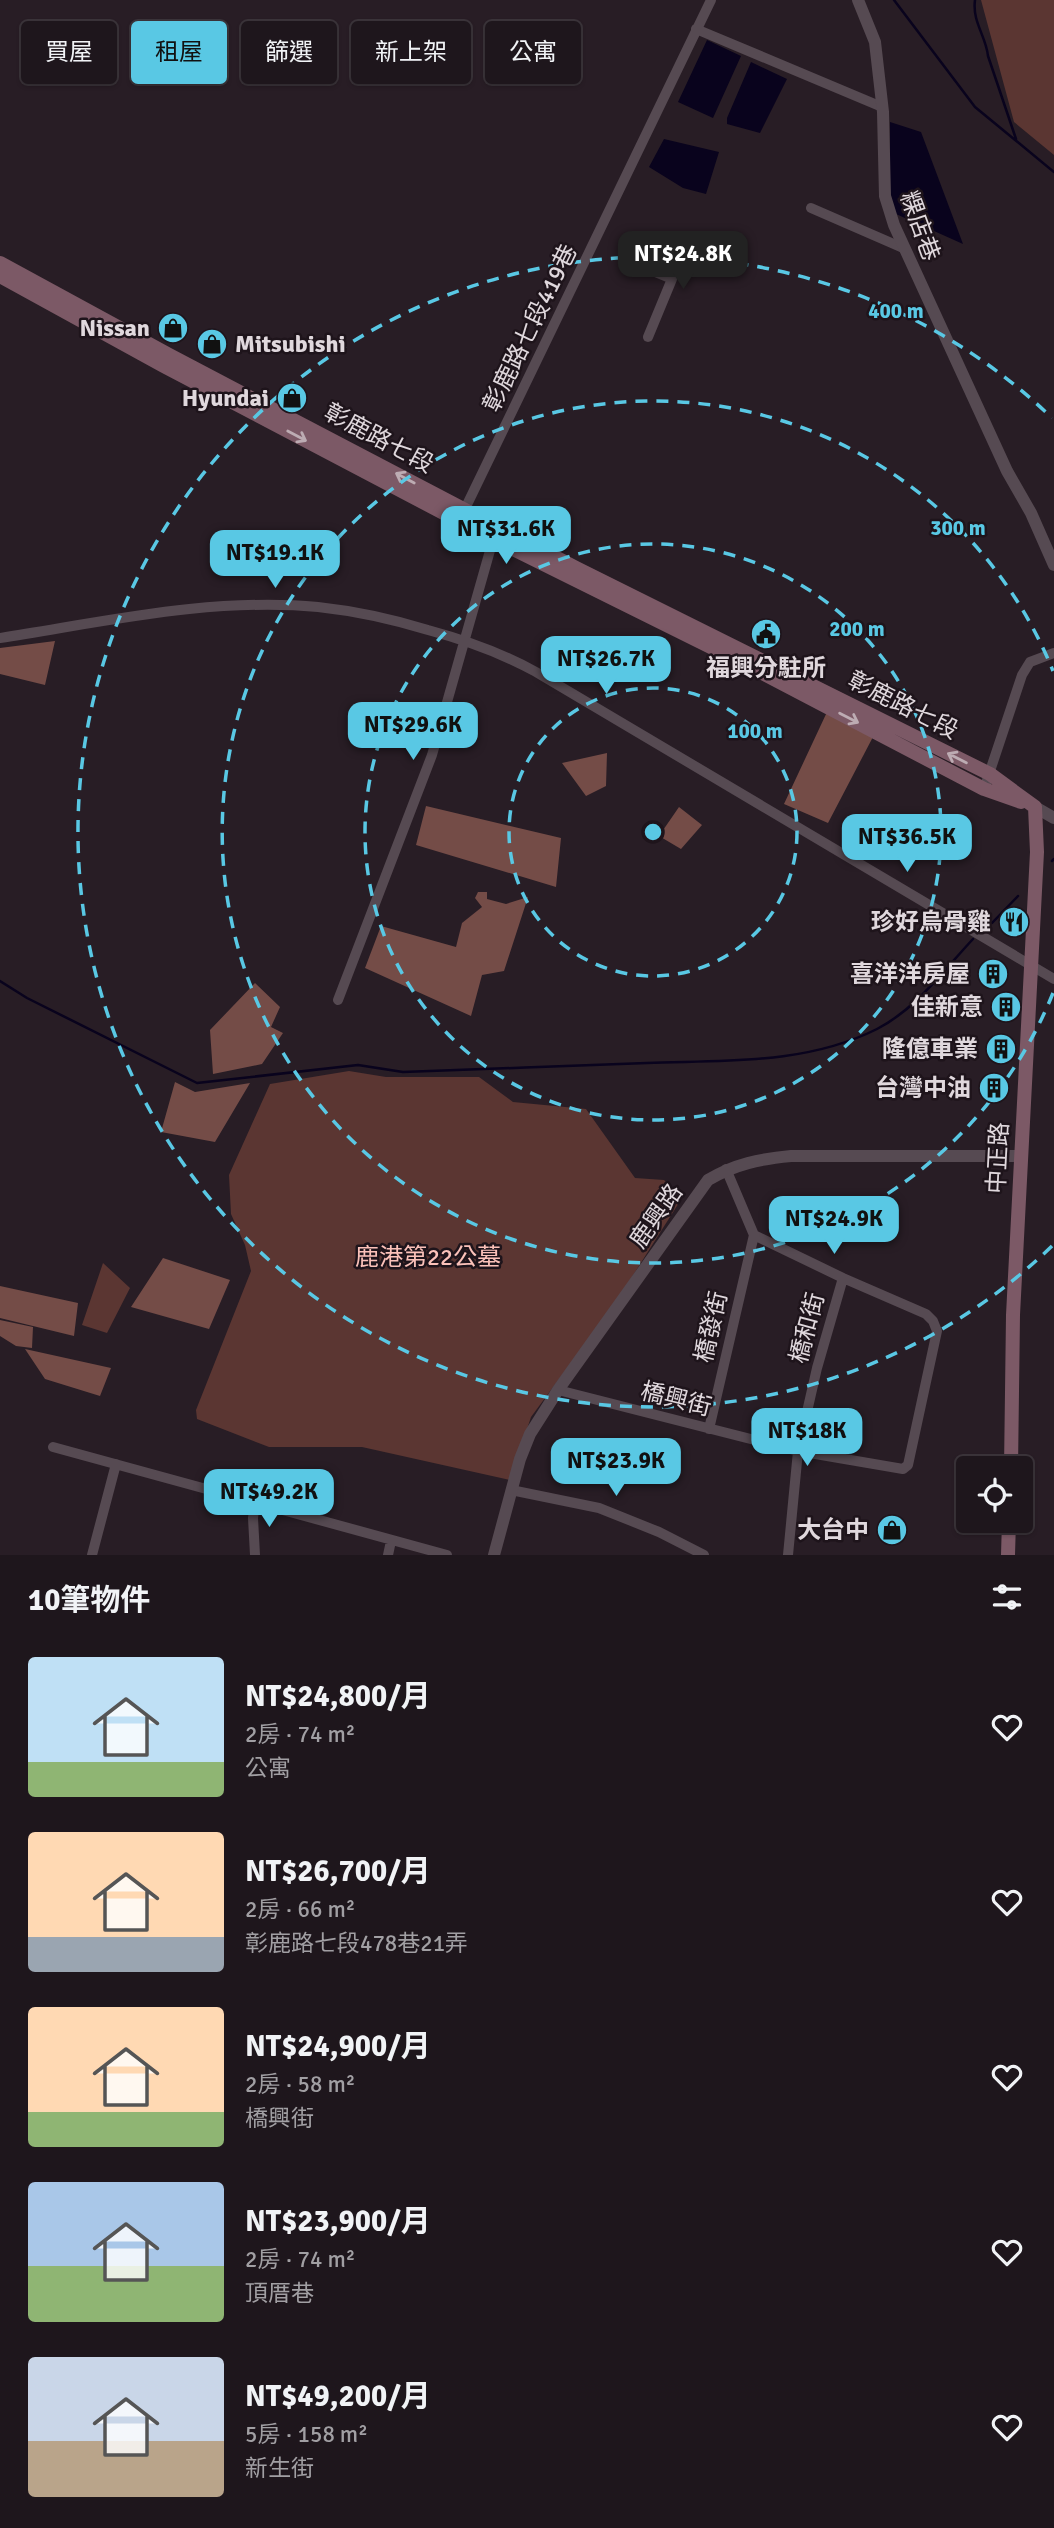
<!DOCTYPE html>
<html lang="zh-TW">
<head>
<meta charset="utf-8">
<style>
	:root { --surface:#1e161c; --page:#2b2329; --text:#f1f3f6; --muted:#a19fa3; --line:#3c353b; --accent:#59c8e4 }
	body { margin:0; font-family:Signika,"Noto Sans TC",sans-serif; background:var(--page); color:var(--text); height:100vh; display:flex; flex-direction:column; font-size:26px; white-space:nowrap }
	* { box-sizing:border-box; margin:0 }
	p { font-size:23px; color:var(--muted) }
	.icon { flex:none; width:38px; height:38px; fill:none; stroke:currentColor; stroke-width:2; stroke-linecap:round; stroke-linejoin:round }
	.map { position:relative; height:1555px; overflow:hidden }
	.side { display:flex; flex-direction:column; background:var(--surface); flex:1 }
	.side>* { flex:none }
	.top-card { position:absolute; left:21px; top:21px; width:700px; height:63px; display:flex; gap:14px }
	.fabs { position:absolute; left:956px; top:1456px; display:grid; gap:14px }
	.fabs a { display:grid; place-items:center; width:77px; height:77px; border-radius:7px; background:var(--surface); box-shadow:0 2px 5px #0004,0 0 0 2px var(--line); font-size:35px }
	.price { position:absolute; translate:-50% -60px; padding:0 16px; border-radius:14px; background:var(--accent); color:#111; font-size:23px; line-height:46px; filter:drop-shadow(0 2px 4px #0008) }
	.price::after { content:''; position:absolute; left:50%; top:42px; width:21px; height:16px; margin-left:-10px; background:inherit; clip-path:polygon(0 0,100% 0,50% 100%) }
	.price.selected { background:#222; color:#fff }
	ul { padding:0; list-style:none }
	li { display:flex; align-items:center; gap:21px; height:175px; padding:0 28px }
	li span { display:grid; place-items:center; flex:none; width:196px; height:140px; border-radius:7px; color:#555 }
	li>.icon { margin-inline-start:auto }
	span .icon { width:84px; height:84px; fill:#fffc; stroke-width:1 }
	li b { font-size:30px }
	h2 { display:flex; justify-content:space-between; align-items:center; height:84px; padding:0 28px; font-size:30px }
	.pill { padding:0 24px; border-radius:7px; background:var(--surface); box-shadow:0 2px 5px #0004,0 0 0 2px var(--line); font-size:24px; line-height:63px }
	.pill.selected { background:var(--accent); color:#111 }
	.map>svg:first-child { display:block }
	.green { fill:#5b3632 }
	.forest { fill:#744c47 }
	.water { fill:#09031d }
	.lines { fill:none; stroke-linecap:round; stroke-linejoin:round }
	.stream { stroke:#09031d; stroke-width:2.5 }
	.minor { stroke:#564a52; stroke-width:10 }
	.tertiary { stroke:#564a52; stroke-width:12 }
	.secondary { stroke:#7c5966; stroke-width:14 }
	.oneway { stroke:#bdacb3 }
	.ring { fill:none; stroke:#59c8e4; stroke-width:3.5; stroke-dasharray:12 9 }
	.labels { text-anchor:middle; dominant-baseline:central; stroke-width:5; stroke-linejoin:round; paint-order:stroke }
	.street-label { font-size:24px; fill:#e0d8dd; stroke:#1e141b }
	.poi-label { font-size:24px; font-weight:bold; fill:#e0d8dd; stroke:#1e141b; text-anchor:end }
	.park-label { font-size:24px; fill:#fbc1b9; stroke:#1e141b }
	.centre { fill:#59c8e4; stroke:#1e141b; stroke-width:3.5 }
	.ring-label { font-size:21px; text-anchor:middle; font-weight:bold; fill:#59c8e4; stroke:#1e141b; stroke-width:5; stroke-linejoin:round; paint-order:stroke }
</style>
</head>
<body>
<div class="map">
<svg width="1054" height="1555" viewBox="0 0 1054 1555">
	<rect width="100%" height="100%" fill="#281d25"/>
	<path class="green" d="M 981,0 L 1054,0 L 1054,155 L 1014,122 Z
		M 349,1071 L 386,1077 L 479,1077 L 513,1102 L 586,1109 L 635,1178 L 664,1180 L 682,1198 L 618,1299 L 531,1417 L 510,1480 L 362,1447 L 269,1447 L 197,1419 L 196,1410 L 251,1271 L 245,1245 L 231,1214 L 229,1175 L 270,1084 Z
		M 103,1263 L 130,1288 L 107,1333 L 82,1325 Z"/>
	<path class="forest" d="M 55,641 L 45,685 L 0,674 L 0,648 Z
		M 827,712 L 874,735 L 828,823 L 784,804 Z
		M 607,753 L 606,786 L 586,796 L 562,763 Z
		M 426,806 L 561,838 L 556,887 L 416,845 Z
		M 679,807 L 702,825 L 681,849 L 659,836 Z
		M 478,892 L 487,892 L 487,899 L 506,904 L 528,897 L 504,971 L 482,975 L 471,1016 L 365,968 L 381,926 L 456,947 L 462,923 L 482,907 L 475,898 Z
		M 255,983 L 280,1007 L 271,1027 L 283,1033 L 262,1064 L 213,1074 L 210,1030 Z
		M 175,1082 L 195,1092 L 250,1083 L 215,1142 L 161,1132 Z
		M 163,1258 L 230,1280 L 209,1329 L 131,1307 Z
		M 0,1286 L 78,1303 L 74,1336 L 0,1318 Z
		M 0,1320 L 33,1327 L 32,1348 L 16,1346 L 0,1336 Z
		M 25,1349 L 111,1368 L 100,1396 L 45,1379 Z"/>
	<path class="water" d="M 707,40 L 741,56 L 713,118 L 678,102 Z
		M 751,62 L 787,79 L 760,133 L 727,124 L 727,118 Z
		M 890,122 L 921,132 L 963,244 L 896,214 L 890,194 Z
		M 664,139 L 719,152 L 706,194 L 683,188 L 649,167 Z"/>
	<g class="lines">
		<path class="stream" d="M 894,0 L 975,107 L 1054,172
			M 975,0 C 972,22 986,36 988,56 L 1016,139
			M 1052,861 L 1054,859
			M 992,923 L 1018,896
			M 0,981 L 27,998 L 197,1083 L 358,1065 L 403,1072 C 484,1069 566,1066 647,1063 C 725,1060 805,1065 877,1029 C 916,1009 943,971 973,939"/>
		<path class="minor" d="M 696,29 L 882,107
			M 811,208 L 903,248
			M 648,337 L 672,279 L 655,272 L 661,240
			M 462,515 L 711,0
			M 0,638 C 104,622 212,597 318,607 C 355,611 392,619 428,630 C 465,640 502,653 536,672 L 1054,979
			M 984,789 L 1022,675 L 1030,662 L 1054,653
			M 338,1000 L 432,755 L 495,533
			M 558,1390 L 798,1451 L 903,1469 L 908,1465 L 937,1331 L 933,1321 L 926,1314 L 843,1278 L 754,1235 L 726,1169
			M 709,1429 L 754,1235
			M 53,1447 L 447,1555
			M 511,1490 L 599,1508 L 659,1532 L 704,1555
			M 255,1503 L 253,1518 L 255,1555
			M 92,1555 L 116,1464
			M 388,1555 L 391,1541
			M 788,1555 L 798,1451 L 817,1368 L 843,1278"/>
		<path class="tertiary" d="M 858,0 L 875,42 L 883,112 L 885,196 L 894,225 L 1007,471 L 1031,513 L 1054,565
			M 1035,807 L 1054,818
			M 494,1555 L 520,1459 L 530,1434 L 558,1390 L 708,1180 C 735,1164 760,1159 791,1156 L 1021,1156"/>
		<path class="secondary" d="M 0,263 L 169,355 L 576,568 L 990,774 L 1035,807
			M 0,276 L 164,366 L 493,539 L 747,665 L 984,789 L 1021,802
			M 1011,1468 L 1013,1315 L 1037,852 L 1035,807
			M 1008,1555 L 1009,1521"/>
	</g>
	<defs><path id="oneway-shaft" d="M-6 0H5M1.5-3L5.5 0L1.5 3" fill="none" stroke-width="1.6" stroke-linecap="round" stroke-linejoin="round" transform="scale(1.75)"/></defs>
	<g class="oneway">
		<use href="#oneway-shaft" transform="translate(297 436) rotate(28)"/>
		<use href="#oneway-shaft" transform="translate(405 478) rotate(-152)"/>
		<use href="#oneway-shaft" transform="translate(849 718) rotate(27)"/>
		<use href="#oneway-shaft" transform="translate(957 758) rotate(-153)"/>
	</g>
	<g class="ring">
		<circle cx="653" cy="832" r="144"/>
		<circle cx="653" cy="832" r="288"/>
		<path d="M1053 993A431 431 0 1 1 1053 671"/>
		<path d="M1052 1246A575 575 0 1 1 1052 418"/>
	</g>
	<defs>
		<g id="shop-disc" transform="scale(1.575)"><circle r="9.5" fill="#59c8e4" stroke="#1e141b"/><path d="M-5-2.5h2.3a2.7 3.5 0 0 1 5.4 0H5L5.5 6h-11ZM-1.5-2.5h3a1.5 2.3 0 0 0-3 0Z" fill="#111"/></g>
		<g id="civic-disc" transform="scale(1.575)"><circle r="9.5" fill="#59c8e4" stroke="#1e141b"/><path d="M-.6-6.5H3V-4.5H.6V-3L4-1V1h2V6H-6V1h2V-1L-.6-3ZM-1.2 2.5V6h2.4V2.5Z" fill="#111"/></g>
		<g id="restaurant-disc" transform="scale(1.575)"><circle r="9.5" fill="#59c8e4" stroke="#1e141b"/><path d="M-5-6h1v4h1v-4h1v4h1v-4h1v5L-1.5 .5V6h-2V.5L-5-1ZM5-6V6H3V1.5H1.5Q1.5-4 5-6Z" fill="#111"/></g>
		<g id="building-disc" transform="scale(1.575)"><circle r="9.5" fill="#59c8e4" stroke="#1e141b"/><path d="M-4-6H4V6H1V3H-1V6H-4ZM-2.5-4.3h1.7v1.8h-1.7ZM.8-4.3h1.7v1.8H.8ZM-2.5-1h1.7V.8h-1.7ZM.8-1h1.7V.8H.8Z" fill="#111"/></g>
	</defs>
	<g fill-rule="evenodd">
		<use href="#shop-disc" x="173" y="328"/>
		<use href="#shop-disc" x="212" y="344"/>
		<use href="#shop-disc" x="292" y="398"/>
		<use href="#civic-disc" x="766" y="634"/>
		<use href="#restaurant-disc" x="1014" y="922"/>
		<use href="#building-disc" x="993" y="974"/>
		<use href="#building-disc" x="1006" y="1007"/>
		<use href="#building-disc" x="1001" y="1049"/>
		<use href="#building-disc" x="994" y="1088"/>
		<use href="#shop-disc" x="892" y="1530"/>
	</g>
	<g class="labels">
		<g class="street-label">
			<text transform="translate(920 226) rotate(70)">粿店巷</text>
			<text transform="translate(530 328) rotate(-64)">彰鹿路七段419巷</text>
			<text transform="translate(379 438) rotate(28)">彰鹿路七段</text>
			<text transform="translate(903 705) rotate(27)">彰鹿路七段</text>
			<text transform="translate(998 1158) rotate(-87)">中正路</text>
			<text transform="translate(656 1216) rotate(-55)">鹿興路</text>
			<text transform="translate(711 1327) rotate(-77)">橋發街</text>
			<text transform="translate(807 1328) rotate(-75)">橋和街</text>
			<text transform="translate(676 1399) rotate(14)">橋興街</text>
		</g>
		<g class="poi-label">
			<text x="150" y="328">Nissan</text>
			<text x="235" y="344" text-anchor="start">Mitsubishi</text>
			<text x="269" y="398">Hyundai</text>
			<text x="766" y="668" text-anchor="middle">福興分駐所</text>
			<text x="991" y="922">珍好烏骨雞</text>
			<text x="970" y="974">喜洋洋房屋</text>
			<text x="983" y="1007">佳新意</text>
			<text x="978" y="1049">隆億車業</text>
			<text x="971" y="1088">台灣中油</text>
			<text x="869" y="1530">大台中</text>
		</g>
		<g class="park-label">
			<text x="428" y="1257">鹿港第22公墓</text>
		</g>
	</g>
	<circle cx="653" cy="832" r="10" class="centre"/>
	<g class="ring-label">
		<text x="896" y="318">400 m</text>
		<text x="958" y="535">300 m</text>
		<text x="857" y="636">200 m</text>
		<text x="755" y="738">100 m</text>
	</g>
</svg>
<div class="fabs">
<a><svg class="icon" aria-label="locate" viewBox="0 0 24 24"><circle cx="12" cy="12" r="6"/><path d="M12 2v4M12 18v4M2 12h4M18 12h4"/></svg></a>
</div>
<b class="price selected" style="left:683px;top:291px">NT$24.8K</b>
<b class="price" style="left:506px;top:566px">NT$31.6K</b>
<b class="price" style="left:275px;top:590px">NT$19.1K</b>
<b class="price" style="left:606px;top:696px">NT$26.7K</b>
<b class="price" style="left:413px;top:762px">NT$29.6K</b>
<b class="price" style="left:907px;top:874px">NT$36.5K</b>
<b class="price" style="left:834px;top:1256px">NT$24.9K</b>
<b class="price" style="left:807px;top:1468px">NT$18K</b>
<b class="price" style="left:616px;top:1498px">NT$23.9K</b>
<b class="price" style="left:269px;top:1529px">NT$49.2K</b>
<div class="top-card">
<a class="pill">買屋</a>
<a class="pill selected">租屋</a>
<a class="pill">篩選</a>
<a class="pill">新上架</a>
<a class="pill">公寓</a>
</div>
</div>
<section class="side">
<h2>10筆物件<svg class="icon" aria-label="filters" viewBox="0 0 24 24"><path d="M4 7h16M4 17h16"/><circle cx="9" cy="7" r="2"/><circle cx="15" cy="17" r="2"/></svg></h2>
<ul>
<li><span style="background:linear-gradient(#bfe0f5 75%,#8fb573 0)"><svg class="icon" aria-label="home" viewBox="0 0 24 24"><path d="M3 11l9-7 9 7M6 9v11h12V9"/></svg></span><div><b>NT$24,800/月</b><p>2房 · 74 m²</p><p>公寓</p></div><svg class="icon" aria-label="heart" viewBox="0 0 24 24"><path d="M12 20l-8-8c-3-5 5-10 8-4 3-6 11-1 8 4z"/></svg></li>
<li><span style="background:linear-gradient(#ffd9b3 75%,#9aa5b1 0)"><svg class="icon" aria-label="home" viewBox="0 0 24 24"><path d="M3 11l9-7 9 7M6 9v11h12V9"/></svg></span><div><b>NT$26,700/月</b><p>2房 · 66 m²</p><p>彰鹿路七段478巷21弄</p></div><svg class="icon" aria-label="heart" viewBox="0 0 24 24"><path d="M12 20l-8-8c-3-5 5-10 8-4 3-6 11-1 8 4z"/></svg></li>
<li><span style="background:linear-gradient(#ffd9b3 75%,#8fb573 0)"><svg class="icon" aria-label="home" viewBox="0 0 24 24"><path d="M3 11l9-7 9 7M6 9v11h12V9"/></svg></span><div><b>NT$24,900/月</b><p>2房 · 58 m²</p><p>橋興街</p></div><svg class="icon" aria-label="heart" viewBox="0 0 24 24"><path d="M12 20l-8-8c-3-5 5-10 8-4 3-6 11-1 8 4z"/></svg></li>
<li><span style="background:linear-gradient(#a9c7e8 60%,#8fb573 0)"><svg class="icon" aria-label="home" viewBox="0 0 24 24"><path d="M3 11l9-7 9 7M6 9v11h12V9"/></svg></span><div><b>NT$23,900/月</b><p>2房 · 74 m²</p><p>頂厝巷</p></div><svg class="icon" aria-label="heart" viewBox="0 0 24 24"><path d="M12 20l-8-8c-3-5 5-10 8-4 3-6 11-1 8 4z"/></svg></li>
<li><span style="background:linear-gradient(#c9d6e8 60%,#b9a48a 0)"><svg class="icon" aria-label="home" viewBox="0 0 24 24"><path d="M3 11l9-7 9 7M6 9v11h12V9"/></svg></span><div><b>NT$49,200/月</b><p>5房 · 158 m²</p><p>新生街</p></div><svg class="icon" aria-label="heart" viewBox="0 0 24 24"><path d="M12 20l-8-8c-3-5 5-10 8-4 3-6 11-1 8 4z"/></svg></li>
</ul>
</section>
</body>
</html>
